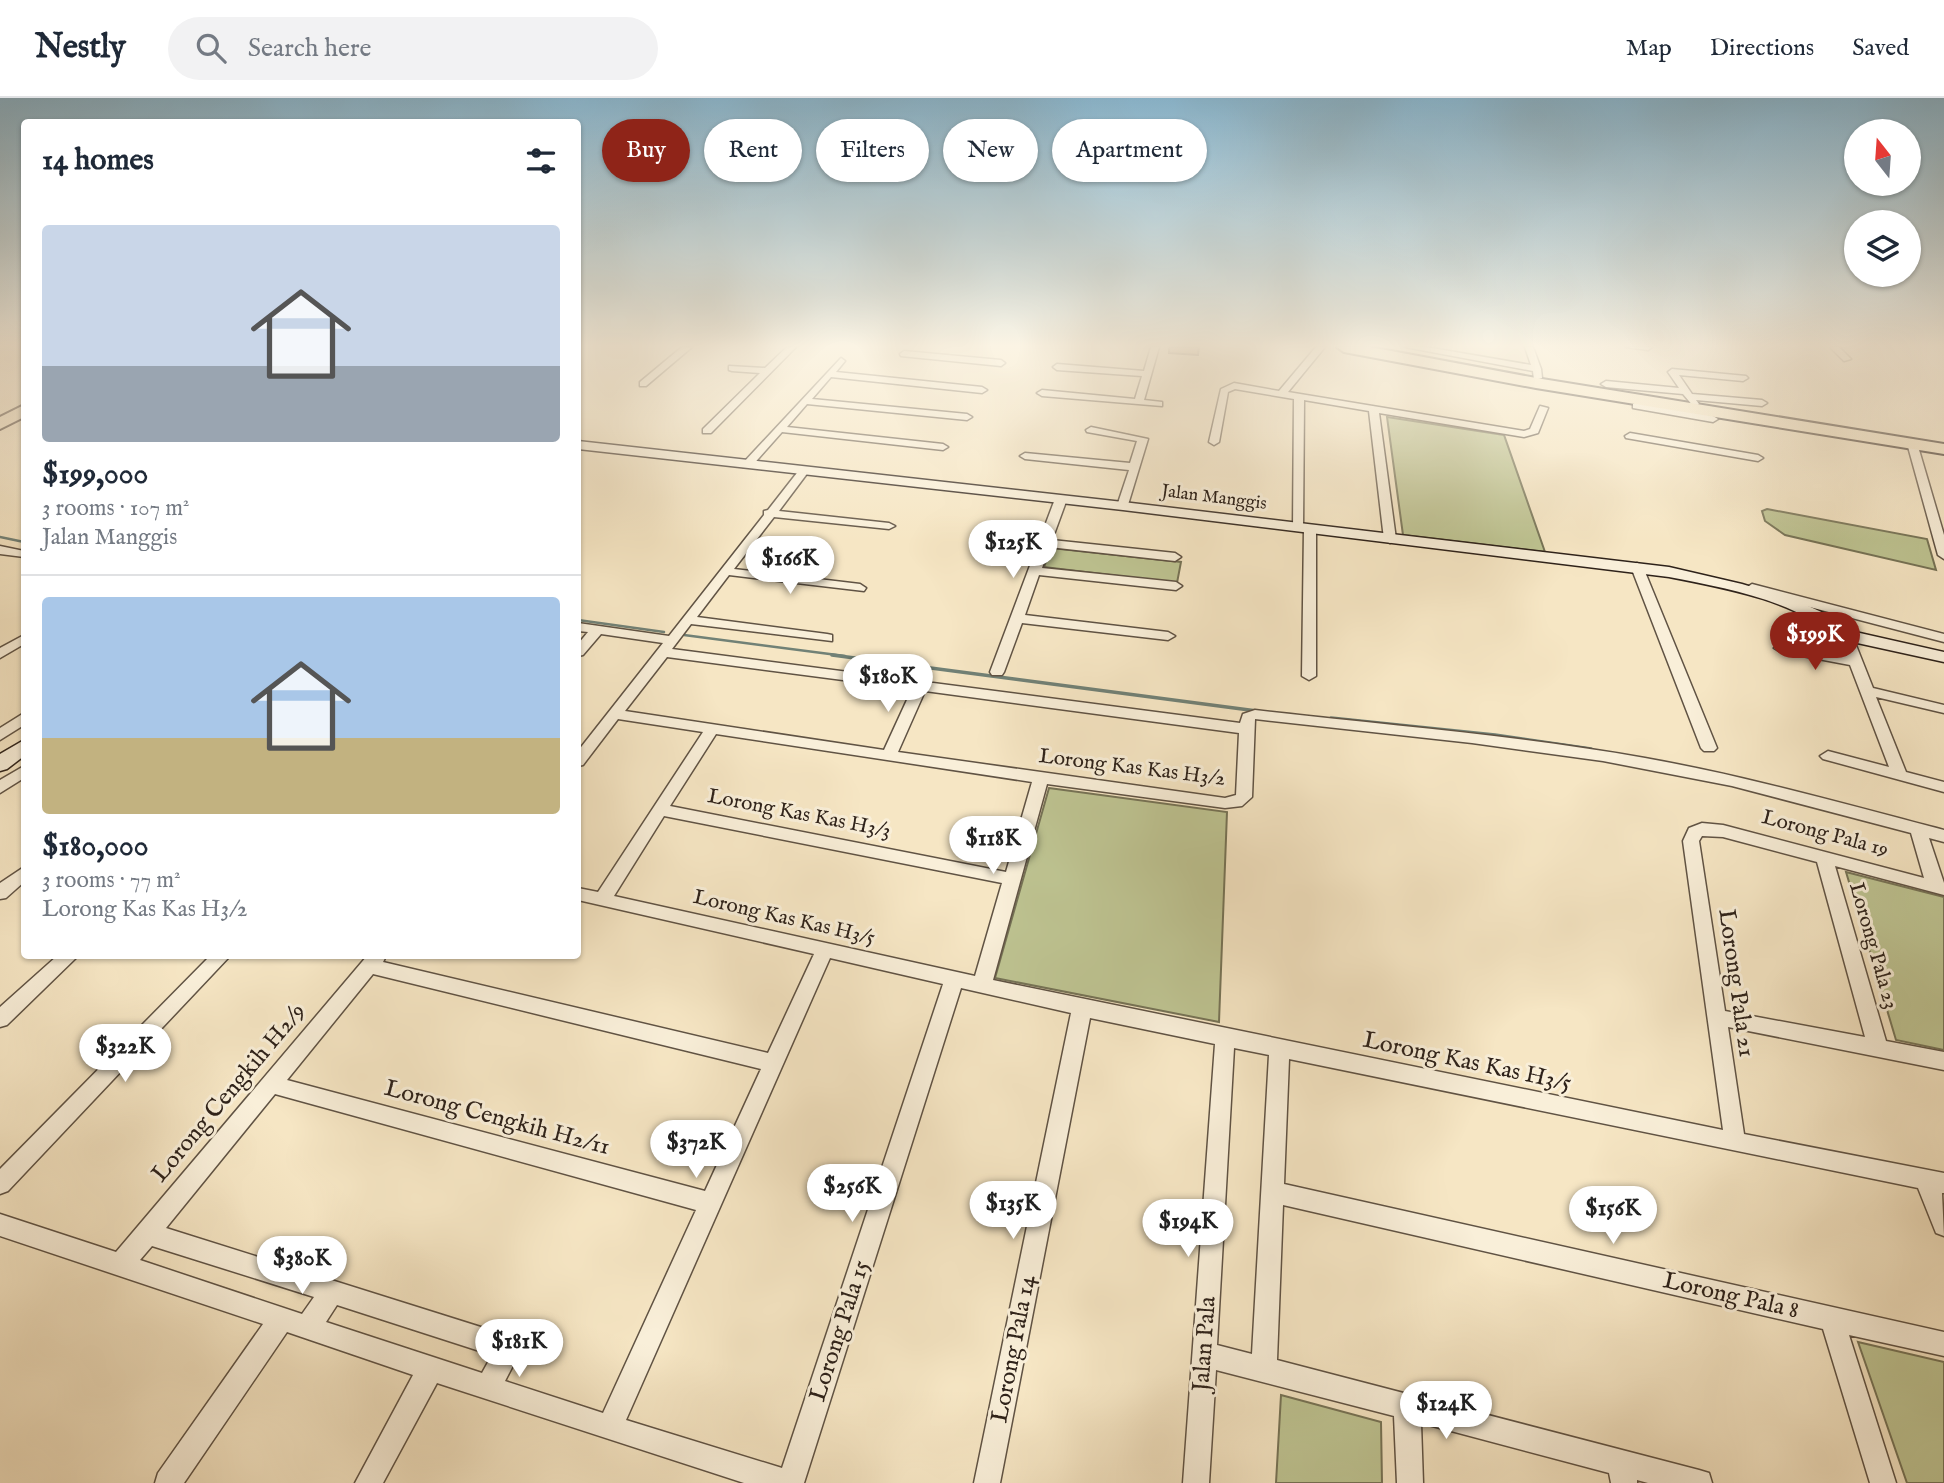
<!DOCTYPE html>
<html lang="en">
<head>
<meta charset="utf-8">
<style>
	:root { --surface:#fff; --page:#f2f2f3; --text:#1f2937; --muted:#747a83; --line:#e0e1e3; --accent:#8f2418 }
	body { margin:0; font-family:"IM FELL English",serif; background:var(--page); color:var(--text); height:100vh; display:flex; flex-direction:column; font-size:26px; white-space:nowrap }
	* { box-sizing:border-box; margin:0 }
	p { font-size:23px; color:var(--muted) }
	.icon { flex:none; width:38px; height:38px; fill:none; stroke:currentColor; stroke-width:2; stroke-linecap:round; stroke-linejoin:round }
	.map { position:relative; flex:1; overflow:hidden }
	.side { position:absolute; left:21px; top:21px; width:560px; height:840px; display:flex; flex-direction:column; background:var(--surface); border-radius:7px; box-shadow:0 2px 5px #0004 }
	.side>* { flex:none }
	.top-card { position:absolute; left:602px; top:21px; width:665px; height:63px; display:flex; gap:14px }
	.needle { width:46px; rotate:343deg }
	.controls { position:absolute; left:1844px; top:21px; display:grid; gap:14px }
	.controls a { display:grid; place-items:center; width:77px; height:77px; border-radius:50%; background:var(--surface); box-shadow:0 2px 5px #0004; font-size:35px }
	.price { position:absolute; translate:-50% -60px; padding:0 16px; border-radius:24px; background:#fff; color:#222; font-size:23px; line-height:46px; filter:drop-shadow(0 2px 4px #0008) }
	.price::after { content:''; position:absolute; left:50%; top:42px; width:21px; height:16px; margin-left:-10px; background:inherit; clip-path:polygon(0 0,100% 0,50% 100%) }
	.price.selected { background:var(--accent); color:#fff }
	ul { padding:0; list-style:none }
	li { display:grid; align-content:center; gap:14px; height:371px; padding:0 21px }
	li+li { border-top:2px solid var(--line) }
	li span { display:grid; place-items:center; height:217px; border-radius:7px; color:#555 }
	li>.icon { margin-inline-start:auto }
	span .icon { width:126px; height:126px; fill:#fffc; stroke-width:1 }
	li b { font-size:30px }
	h2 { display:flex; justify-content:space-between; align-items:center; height:84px; padding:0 21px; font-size:30px }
	.pill { padding:0 24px; border-radius:32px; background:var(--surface); box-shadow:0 2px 5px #0004; font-size:24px; line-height:63px }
	.pill.selected { background:var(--accent); color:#fff }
	header { display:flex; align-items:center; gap:42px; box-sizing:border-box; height:98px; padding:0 35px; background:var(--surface); border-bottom:2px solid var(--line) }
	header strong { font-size:33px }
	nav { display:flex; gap:38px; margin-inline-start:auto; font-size:24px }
	.search { width:490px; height:63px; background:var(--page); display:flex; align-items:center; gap:18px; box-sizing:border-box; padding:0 24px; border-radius:38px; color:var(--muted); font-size:26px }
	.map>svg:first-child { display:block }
	.green { fill:#bec492; stroke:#767356; stroke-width:2 }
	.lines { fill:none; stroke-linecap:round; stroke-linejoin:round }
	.stream-far1 { stroke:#718176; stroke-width:2.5 }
	.stream { stroke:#718176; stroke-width:3.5 }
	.street-casing { stroke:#605344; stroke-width:3 }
	.secondary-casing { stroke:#2e221a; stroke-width:3 }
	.highway-casing { stroke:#2e221a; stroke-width:4 }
	.street { fill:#f9efd9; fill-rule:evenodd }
	.secondary { fill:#f9efd9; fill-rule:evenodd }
	.highway { fill:#f6e6c4; fill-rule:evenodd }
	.wall { fill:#b57f63; stroke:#2e221a; stroke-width:2 }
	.labels { text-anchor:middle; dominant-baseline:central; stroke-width:6; stroke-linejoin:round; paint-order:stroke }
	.far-street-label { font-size:18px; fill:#2e221a; stroke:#f9efd9 }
	.street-label { font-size:21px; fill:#2e221a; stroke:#f9efd9 }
	.near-street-label { font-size:24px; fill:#2e221a; stroke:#f9efd9 }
</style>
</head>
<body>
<header>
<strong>Nestly</strong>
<div class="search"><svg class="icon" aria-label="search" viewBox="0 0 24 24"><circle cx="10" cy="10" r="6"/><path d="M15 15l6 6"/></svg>Search here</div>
<nav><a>Map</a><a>Directions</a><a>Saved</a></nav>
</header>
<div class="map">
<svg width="1944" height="1385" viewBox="0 0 1944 1385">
	<rect width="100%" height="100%" fill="#f6e6c4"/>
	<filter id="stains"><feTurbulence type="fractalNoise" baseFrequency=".00286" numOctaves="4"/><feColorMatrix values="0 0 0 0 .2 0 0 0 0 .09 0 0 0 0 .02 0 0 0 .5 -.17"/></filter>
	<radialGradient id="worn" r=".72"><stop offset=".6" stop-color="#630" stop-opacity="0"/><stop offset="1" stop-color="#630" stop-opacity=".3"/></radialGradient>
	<path class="green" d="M 1387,319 L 1504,337 L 1545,454 L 1403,437 Z
		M 1767,411 L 1927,441 L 1936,472 L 1785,437 L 1765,423 L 1762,413 Z
		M 1051,450 L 1181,464 L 1177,485 L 1044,469 Z
		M 1049,690 L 1227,714 L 1219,924 L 995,880 Z
		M 1846,774 L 1944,799 L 1944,952 L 1896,942 Z
		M 1858,1244 L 1944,1264 L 1944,1385 L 1907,1385 Z
		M 1281,1297 L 1381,1324 L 1382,1385 L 1276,1385 Z"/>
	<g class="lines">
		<path class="stream-far1" d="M 0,439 L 24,444
			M 578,522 L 664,534
			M 684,537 L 845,558"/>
		<path class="stream" d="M 832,557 L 1257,613
			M 1331,620 L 1495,637 L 1591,651"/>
		<g class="street-casing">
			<path id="street" d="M 682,249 L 692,249 L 646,288 L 640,288 L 640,284 Z
				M 787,249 L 796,249 L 711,335 L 703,335 L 703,331 L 760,275 L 732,273 L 729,272 L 729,268 L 765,270 Z
				M 1151,249 L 1159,249 L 1144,302 L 1162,304 L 1162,308 L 1042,298 L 1037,295 L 1042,292 L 1135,301 L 1142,278 L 1057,272 L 1053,269 L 1057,266 L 1144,273 Z
				M 1316,249 L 1325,249 L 1288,294 L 1524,333 L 1530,331 L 1540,308 L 1548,310 L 1538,335 L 1524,339 L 1379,315 L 1396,441 L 1390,445 L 1384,441 L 1369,313 L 1304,302 L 1303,430 L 1293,432 L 1294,301 L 1235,291 L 1228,294 L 1219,344 L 1214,347 L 1209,344 L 1221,291 L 1234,285 L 1279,293 Z
				M 1405,249 L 1426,249 L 1531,267 L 1525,249 L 1533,249 L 1541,271 L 1542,280 L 1534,282 L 1533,273 Z
				M 1626,249 L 1652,249 L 1648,252 Z
				M 1830,249 L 1839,249 L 1851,261 L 1844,263 Z
				M 904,253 L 1001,262 L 1005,265 L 1001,268 L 901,258 L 900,256 Z
				M 841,260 L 845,263 L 836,274 L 982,289 L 987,292 L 982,295 L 831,279 L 812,301 L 967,316 L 972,319 L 967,322 L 807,306 L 787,329 L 943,346 L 948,349 L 943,352 L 782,334 L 751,369 L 743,369 L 743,365 Z
				M 1672,271 L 1746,278 L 1748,280 L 1743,283 L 1679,277 L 1692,296 L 1762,302 L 1767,305 L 1762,308 L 1696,302 L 1699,306 L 1694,309 L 1683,296 L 1606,289 L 1601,286 L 1606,283 L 1679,290 L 1668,274 Z
				M 1636,305 L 1713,318 L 1718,321 L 1713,324 L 1633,310 L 1633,306 Z
				M 1091,329 L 1148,341 L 1127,410 L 1117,408 L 1129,372 L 1025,361 L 1020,358 L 1025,355 L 1130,365 L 1137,343 L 1087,334 L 1086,332 Z
				M 1630,335 L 1758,357 L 1763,360 L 1758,363 L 1626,340 L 1625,338 Z
				M 1912,342 L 1917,345 L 1944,437 L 1944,461 L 1938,457 L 1907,345 Z
				M 804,370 L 809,373 L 779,413 L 889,425 L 895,428 L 889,431 L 774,419 L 734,471 L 860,486 L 866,490 L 864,493 L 729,477 L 697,519 L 827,536 L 832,537 L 832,543 L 691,526 L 672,551 L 1240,625 L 1243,616 L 1255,612 C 1385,627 1516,637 1645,660 C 1746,678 1845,706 1944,732 L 1944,744 L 1929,740 L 1944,785 L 1944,797 L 1835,768 L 1886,943 L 1944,954 L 1944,972 L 1728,929 L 1744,1036 L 1944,1075 L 1944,1095 L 1942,1095 L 1944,1138 L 1936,1135 L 1918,1090 L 1289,961 L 1284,1086 L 1944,1234 L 1944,1258 L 1849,1237 L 1896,1385 L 1870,1385 L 1823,1231 L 1283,1107 L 1277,1262 L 1699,1372 L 1709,1375 L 1712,1385 L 1648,1385 L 1637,1382 L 1637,1385 L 1611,1385 L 1609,1375 L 1421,1325 L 1423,1385 L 1397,1385 L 1394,1318 L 1216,1272 L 1209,1385 L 1183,1385 L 1215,946 L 1090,920 L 1000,1385 L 974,1385 L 1071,915 L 961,890 L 804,1385 L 744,1385 L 437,1285 L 383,1385 L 355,1385 L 413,1277 L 287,1234 L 184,1385 L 155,1385 L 158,1375 L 263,1226 L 0,1138 L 0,1116 L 116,1154 L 367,858 L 386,858 L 383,864 L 768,955 L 814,856 L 578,802 L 578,790 L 598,794 L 703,634 L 618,621 L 583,667 L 578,668 L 578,653 L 663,545 L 601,536 L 583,557 L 578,558 L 578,546 L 588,534 L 578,533 L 578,525 L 669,538 L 764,417 L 764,413 L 768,412 L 800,371 ZM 667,559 L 912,591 L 884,652 L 625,613 ZM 925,593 L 1239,635 L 1236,697 L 1225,700 L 898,654 ZM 1255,621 L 1472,645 L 1603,663 L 1732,688 L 1911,735 L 1924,780 L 1723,727 L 1702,725 L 1689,730 L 1683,743 L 1723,1032 L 993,882 L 1047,686 L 1225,710 L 1242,708 L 1252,699 ZM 716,636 L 1032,684 L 1006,774 L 670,708 ZM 664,718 L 1002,785 L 975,878 L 614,798 ZM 1702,738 L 1723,739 L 1817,764 L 1865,939 L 1725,913 L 1699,743 ZM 830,860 L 943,886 L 782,1370 L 626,1322 ZM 373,876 L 761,971 L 705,1093 L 287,982 ZM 1234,950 L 1269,957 L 1252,1256 L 1217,1247 ZM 275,996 L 696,1112 L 603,1315 L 505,1283 L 522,1250 L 519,1241 L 166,1130 ZM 152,1148 L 314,1199 L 302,1216 L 140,1162 ZM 337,1207 L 492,1257 L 482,1275 L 326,1224 Z
				M 1061,398 L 1067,401 L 1052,442 L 1175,455 L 1181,459 L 1175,463 L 1049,449 L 1042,470 L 1176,484 L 1182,488 L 1176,492 L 1039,477 L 1025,517 L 1168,534 L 1175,538 L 1168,542 L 1022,525 L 1004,574 L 1002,577 L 992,577 L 990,574 L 1055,401 Z
				M 1310,428 L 1316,431 L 1316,578 L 1309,582 L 1302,578 L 1304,431 Z
				M 0,448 L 24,453 L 24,459 L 0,456 Z
				M 1637,465 L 1643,469 L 1717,650 L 1714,653 L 1704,653 L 1701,650 L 1631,469 Z
				M 1752,486 L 1944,536 L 1944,544 L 1748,493 L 1746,490 Z
				M 1845,533 L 1852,537 L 1873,590 L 1944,607 L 1944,615 L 1876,599 L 1906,674 L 1944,684 L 1944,694 L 1823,661 L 1820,658 L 1828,653 L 1889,669 L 1850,567 L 1781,554 L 1774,550 L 1781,546 L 1847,558 L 1838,537 Z
				M 24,537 L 24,546 L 0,560 L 0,550 Z
				M 24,615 L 24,627 L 0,642 L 0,630 Z
				M 24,668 L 24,680 L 0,695 L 0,682 Z
				M 24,769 L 24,784 L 6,800 L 0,801 L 0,785 Z
				M 57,858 L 78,858 L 7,927 L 0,929 L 0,909 Z
				M 210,858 L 230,858 L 8,1093 L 0,1096 L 0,1071 Z"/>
		</g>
		<g class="secondary-casing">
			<path id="secondary" d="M 578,343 L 1123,404 L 1669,469 L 1742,486 L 1795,502 L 1839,522 L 1851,533 L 1944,554 L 1944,564 L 1839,541 C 1795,502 1725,490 1669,479 L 1123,412 L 578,351 Z
				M 24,642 L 24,658 L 7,671 L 0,673 L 0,656 Z"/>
		</g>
		<g class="highway-casing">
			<path id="highway" d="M 1337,249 L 1370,249 L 1536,280 L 1944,346 L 1944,356 L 1536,290 L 1344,254 Z
				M 24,307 L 24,319 L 0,331 L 0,319 Z"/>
		</g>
		<use href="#street" class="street"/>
		<use href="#secondary" class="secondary"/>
		<use href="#highway" class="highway"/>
	</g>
	<path class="wall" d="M 1169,249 L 1199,249 L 1198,257 L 1169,255 Z"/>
	<linearGradient id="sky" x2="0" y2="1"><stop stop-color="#8ab9d3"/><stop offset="0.56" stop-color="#fbf4e4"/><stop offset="1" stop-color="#fbf4e4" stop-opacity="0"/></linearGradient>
	<rect width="1944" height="443" fill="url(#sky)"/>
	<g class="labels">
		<g class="far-street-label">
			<text transform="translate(1214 400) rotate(7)">Jalan Manggis</text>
		</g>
		<g class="street-label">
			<text transform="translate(1132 670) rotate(7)">Lorong Kas Kas H3/2</text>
			<text transform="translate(799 716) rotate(11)">Lorong Kas Kas H3/3</text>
			<text transform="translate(1825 736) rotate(15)">Lorong Pala 19</text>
			<text transform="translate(784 820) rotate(13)">Lorong Kas Kas H3/5</text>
			<text transform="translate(1873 848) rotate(74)">Lorong Pala 23</text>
		</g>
		<g class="near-street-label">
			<text transform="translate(1736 885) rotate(82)">Lorong Pala 21</text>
			<text transform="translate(1467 964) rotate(12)">Lorong Kas Kas H3/5</text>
			<text transform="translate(229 995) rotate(-50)">Lorong Cengkih H2/9</text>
			<text transform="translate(497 1020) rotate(15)">Lorong Cengkih H2/11</text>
			<text transform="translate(1731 1198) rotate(13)">Lorong Pala 8</text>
			<text transform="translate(840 1233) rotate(-72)">Lorong Pala 15</text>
			<text transform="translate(1205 1246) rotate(-86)">Jalan Pala</text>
			<text transform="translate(1014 1251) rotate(-79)">Lorong Pala 14</text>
		</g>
	</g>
	<rect width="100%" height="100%" filter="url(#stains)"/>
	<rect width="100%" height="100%" fill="url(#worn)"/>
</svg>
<div class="controls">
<a><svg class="needle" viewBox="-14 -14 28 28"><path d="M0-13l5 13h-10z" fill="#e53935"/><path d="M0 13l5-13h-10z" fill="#747a83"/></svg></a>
<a><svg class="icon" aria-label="layers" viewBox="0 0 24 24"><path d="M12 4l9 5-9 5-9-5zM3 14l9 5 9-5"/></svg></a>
</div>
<b class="price" style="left:1013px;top:482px">$125K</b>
<b class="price" style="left:790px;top:498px">$166K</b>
<b class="price selected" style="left:1815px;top:574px">$199K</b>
<b class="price" style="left:888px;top:616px">$180K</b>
<b class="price" style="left:993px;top:778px">$118K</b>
<b class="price" style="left:125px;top:986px">$322K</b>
<b class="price" style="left:696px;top:1082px">$372K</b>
<b class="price" style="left:852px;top:1126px">$256K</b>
<b class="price" style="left:1013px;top:1143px">$135K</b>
<b class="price" style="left:1613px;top:1148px">$156K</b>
<b class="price" style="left:1188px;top:1161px">$194K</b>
<b class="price" style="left:302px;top:1198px">$380K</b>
<b class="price" style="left:519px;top:1281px">$181K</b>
<b class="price" style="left:1446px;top:1343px">$124K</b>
<div class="top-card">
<a class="pill selected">Buy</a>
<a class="pill">Rent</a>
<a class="pill">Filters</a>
<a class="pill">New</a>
<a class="pill">Apartment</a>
</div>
<section class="side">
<h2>14 homes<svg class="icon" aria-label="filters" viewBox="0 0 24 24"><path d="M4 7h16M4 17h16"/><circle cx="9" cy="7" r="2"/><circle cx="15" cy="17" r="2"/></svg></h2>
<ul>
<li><span style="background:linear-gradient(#c9d6e8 65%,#9aa5b1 0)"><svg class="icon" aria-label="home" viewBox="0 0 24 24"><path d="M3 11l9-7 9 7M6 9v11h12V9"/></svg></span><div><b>$199,000</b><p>3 rooms · 107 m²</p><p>Jalan Manggis</p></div></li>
<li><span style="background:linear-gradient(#a9c7e8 65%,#c2b280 0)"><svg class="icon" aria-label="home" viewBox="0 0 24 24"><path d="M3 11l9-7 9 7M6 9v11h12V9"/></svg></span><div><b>$180,000</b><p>3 rooms · 77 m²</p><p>Lorong Kas Kas H3/2</p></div></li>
</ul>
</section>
</div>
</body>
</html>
